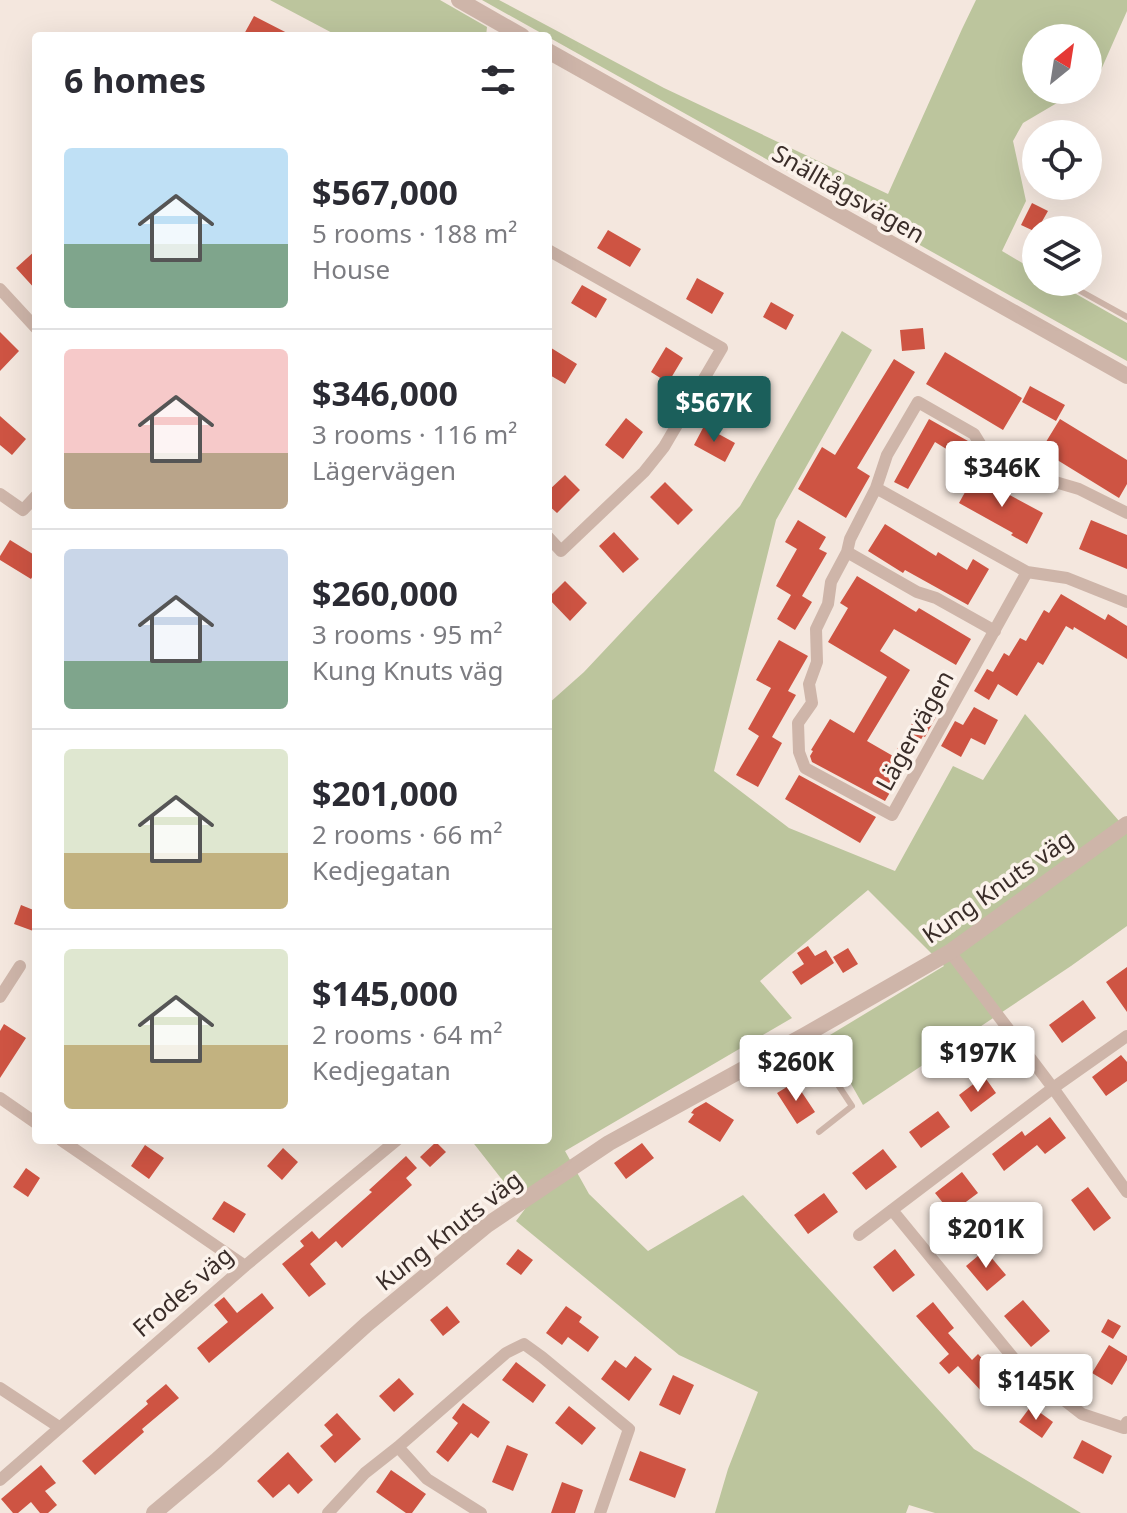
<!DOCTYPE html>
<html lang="en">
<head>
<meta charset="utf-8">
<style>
	:root { --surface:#fff; --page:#f7f7f7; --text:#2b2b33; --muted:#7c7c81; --line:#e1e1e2; --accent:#1b5f5b }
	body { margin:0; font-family:"Noto Sans",sans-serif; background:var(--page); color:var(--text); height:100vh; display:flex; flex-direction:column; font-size:30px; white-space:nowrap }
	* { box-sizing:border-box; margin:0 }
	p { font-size:26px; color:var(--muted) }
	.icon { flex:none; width:44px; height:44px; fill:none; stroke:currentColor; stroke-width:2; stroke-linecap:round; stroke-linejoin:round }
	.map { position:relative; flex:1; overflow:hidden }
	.side { position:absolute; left:32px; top:32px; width:520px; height:1112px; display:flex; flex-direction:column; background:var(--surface); border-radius:8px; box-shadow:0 8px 32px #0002 }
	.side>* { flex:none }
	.needle { width:52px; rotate:30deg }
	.buttons { position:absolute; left:1022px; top:24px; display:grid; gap:16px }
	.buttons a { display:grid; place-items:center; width:80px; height:80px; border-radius:50%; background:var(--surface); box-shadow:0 8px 32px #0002; font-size:40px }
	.price { position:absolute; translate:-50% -68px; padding:0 18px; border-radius:8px; background:#fff; color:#222; font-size:26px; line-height:52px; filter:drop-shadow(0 2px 4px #0008) }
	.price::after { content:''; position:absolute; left:50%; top:48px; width:24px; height:18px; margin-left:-12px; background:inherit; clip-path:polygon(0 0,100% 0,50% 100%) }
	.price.selected { background:var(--accent); color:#fff }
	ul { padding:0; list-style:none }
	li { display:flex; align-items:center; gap:24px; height:200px; padding:0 32px }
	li+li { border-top:2px solid var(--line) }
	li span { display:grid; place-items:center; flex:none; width:224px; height:160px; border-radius:8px; color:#555 }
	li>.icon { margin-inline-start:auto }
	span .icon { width:96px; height:96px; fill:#fffc; stroke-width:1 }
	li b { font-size:34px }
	h2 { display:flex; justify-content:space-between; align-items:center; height:96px; padding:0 32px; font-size:34px }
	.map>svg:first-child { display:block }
	.green { fill:#bcc59d }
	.building { fill:#ce5443 }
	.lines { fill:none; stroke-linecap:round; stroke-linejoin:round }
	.service { stroke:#ceb5a9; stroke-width:6 }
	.minor { stroke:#ceb5a9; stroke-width:12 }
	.tertiary { stroke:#ceb5a9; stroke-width:16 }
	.labels { text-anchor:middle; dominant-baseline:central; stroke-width:7; stroke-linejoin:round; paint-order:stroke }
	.street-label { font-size:24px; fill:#3a2d29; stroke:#fbf2eb }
</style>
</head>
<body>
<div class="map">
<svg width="1127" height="1513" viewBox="0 0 1127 1513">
	<rect width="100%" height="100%" fill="#f4e7de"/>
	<path class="green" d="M 270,0 L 440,0 L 487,27 L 486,36 L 338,36 Z
		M 482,0 L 499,0 L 664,88 L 888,194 L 962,29 L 976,0 L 1127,0 L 1127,11 L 1097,79 L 1088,84 L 1088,38 L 1036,38 L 1036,90 L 1079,90 L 1023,123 L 1013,141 L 1026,201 L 1002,251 L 1036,271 L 1036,282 L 1055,282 L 1127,323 L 1127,361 Z
		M 842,331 L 872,350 L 776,520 L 714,771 L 789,828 L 895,871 L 953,766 L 983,780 L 1025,714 L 1127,830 L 1127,926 L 1071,966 L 863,1105 L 825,1038 L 944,966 L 868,890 L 760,981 L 792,1018 L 565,1151 L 589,1194 L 648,1251 L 743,1195 L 974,1449 L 1081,1513 L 935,1513 L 909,1505 L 906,1513 L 715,1513 L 728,1469 L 758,1392 L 679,1355 L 516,1221 L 525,1209 L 471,1140 L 548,1140 L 548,704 L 584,672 L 740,506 Z"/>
	<path class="building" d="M 254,16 L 293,36 L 243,36 Z
		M 1032,203 L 1048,211 L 1036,232 L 1021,225 Z
		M 608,230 L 641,249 L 630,267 L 597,248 Z
		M 36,250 L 36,290 L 16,268 Z
		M 697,278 L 724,293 L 712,314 L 686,299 Z
		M 582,285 L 607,299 L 596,318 L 571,303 Z
		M 771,302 L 794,315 L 786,330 L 763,317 Z
		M 923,328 L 925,349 L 902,351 L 900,330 Z
		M 0,332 L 19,351 L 0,371 Z
		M 548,346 L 577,364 L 565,384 L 548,374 Z
		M 666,347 L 683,358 L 668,383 L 651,372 Z
		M 945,352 L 1022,398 L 1003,430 L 926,384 Z
		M 894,359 L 915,372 L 857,468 L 870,476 L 846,518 L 798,489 L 822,447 L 835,455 Z
		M 732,376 L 760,392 L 749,410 L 721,394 Z
		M 1030,386 L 1065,405 L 1056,421 L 1022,402 Z
		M 0,416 L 26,439 L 12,455 L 0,445 Z
		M 626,418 L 643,432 L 623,459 L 605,445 Z
		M 929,419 L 968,441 L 970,444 L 961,458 L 935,442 L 908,489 L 894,482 Z
		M 1060,419 L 1127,460 L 1127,484 L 1119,498 L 1041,450 Z
		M 704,426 L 735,443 L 725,462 L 694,445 Z
		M 565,475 L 580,490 L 557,513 L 548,505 L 548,491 Z
		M 974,476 L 1043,513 L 1027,544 L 1011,535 L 1013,533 L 959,503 Z
		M 665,482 L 693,510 L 678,525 L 650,497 Z
		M 798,520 L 826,537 L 819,549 L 827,553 L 802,596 L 812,602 L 795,630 L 777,619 L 791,595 L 776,586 L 797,549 L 785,542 Z
		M 1091,520 L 1127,535 L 1127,569 L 1079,549 Z
		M 885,524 L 936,556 L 938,552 L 967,570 L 973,559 L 989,569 L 968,605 L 905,570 L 903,573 L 868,551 Z
		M 614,532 L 639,559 L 623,573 L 599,546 Z
		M 10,540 L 36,556 L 36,571 L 31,579 L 0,560 L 0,556 Z
		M 857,576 L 916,612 L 919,608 L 971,639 L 956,665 L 894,629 L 880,651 L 910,670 L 867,741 L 893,756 L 921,708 L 936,717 L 925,737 L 923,736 L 885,801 L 812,762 L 810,756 L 813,751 L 811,750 L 830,719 L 854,733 L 887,677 L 828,642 L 848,608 L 840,603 Z
		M 565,581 L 587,603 L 570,621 L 548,598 Z
		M 1061,594 L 1105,620 L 1108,614 L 1127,626 L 1127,659 L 1074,627 L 1073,630 L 1066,626 L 1043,665 L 1038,662 L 1017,696 L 998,684 L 989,700 L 974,691 L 987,669 L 993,672 L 1004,653 L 1009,656 L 1020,638 L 1026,641 L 1044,610 L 1049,613 Z
		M 779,640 L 808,656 L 788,691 L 796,695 L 772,737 L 782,743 L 758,787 L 736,775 L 759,736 L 748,729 L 771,688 L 756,680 Z
		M 974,707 L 998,720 L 985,745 L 971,738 L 961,757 L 941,746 L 955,721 L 963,725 Z
		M 799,775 L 876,817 L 860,843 L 785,799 Z
		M 21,905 L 36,911 L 36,932 L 14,924 Z
		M 808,946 L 815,956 L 826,950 L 834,963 L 801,985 L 792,972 L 804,964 L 797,953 Z
		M 848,948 L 858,964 L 843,973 L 833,957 Z
		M 1127,967 L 1127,1012 L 1106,982 Z
		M 1083,1000 L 1096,1018 L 1062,1043 L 1049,1025 Z
		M 4,1024 L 26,1038 L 0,1078 L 0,1031 Z
		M 1121,1055 L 1127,1062 L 1127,1081 L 1106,1096 L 1092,1077 Z
		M 984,1076 L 996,1093 L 971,1112 L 959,1095 Z
		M 795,1082 L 815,1112 L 797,1124 L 777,1093 Z
		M 706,1102 L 734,1120 L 720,1142 L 688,1122 L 694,1114 L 691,1113 L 694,1109 Z
		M 938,1111 L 950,1127 L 921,1148 L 909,1132 Z
		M 1050,1117 L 1066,1138 L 1045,1154 L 1037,1145 L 1004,1171 L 992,1154 L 1022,1131 L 1025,1136 Z
		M 436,1142 L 446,1152 L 430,1167 L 420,1157 Z
		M 642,1143 L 654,1158 L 626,1179 L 614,1163 Z
		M 145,1145 L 164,1158 L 149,1179 L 131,1166 Z
		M 283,1148 L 298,1162 L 282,1180 L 267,1166 Z
		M 883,1149 L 897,1167 L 866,1190 L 852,1173 Z
		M 406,1156 L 417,1168 L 406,1178 L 412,1185 L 342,1248 L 336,1241 L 310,1264 L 326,1284 L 309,1297 L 282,1264 L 304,1246 L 300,1241 L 312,1231 L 319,1239 L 372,1192 L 369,1190 Z
		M 26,1168 L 40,1178 L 28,1197 L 13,1187 Z
		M 962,1172 L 978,1193 L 951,1213 L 935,1193 Z
		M 1088,1187 L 1111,1218 L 1094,1231 L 1071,1200 Z
		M 824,1193 L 838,1212 L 808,1234 L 794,1215 Z
		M 224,1201 L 246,1214 L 234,1233 L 212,1219 Z
		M 518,1249 L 533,1260 L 521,1275 L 506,1264 Z
		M 895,1249 L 915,1275 L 893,1292 L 873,1267 Z
		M 985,1250 L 1006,1275 L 987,1291 L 966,1266 Z
		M 262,1293 L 274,1308 L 209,1363 L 197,1348 L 228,1322 L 214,1305 L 224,1297 L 237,1313 Z
		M 1023,1300 L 1050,1331 L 1031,1347 L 1004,1316 Z
		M 933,1302 L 954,1328 L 948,1333 L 972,1360 L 978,1354 L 1000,1378 L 983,1393 L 958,1366 L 949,1374 L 939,1363 L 949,1354 L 916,1316 Z
		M 447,1306 L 460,1322 L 443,1336 L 430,1320 Z
		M 566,1306 L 582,1317 L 579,1322 L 599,1337 L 588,1352 L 568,1337 L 562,1345 L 546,1333 Z
		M 1108,1319 L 1121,1326 L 1113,1339 L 1101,1332 Z
		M 1109,1345 L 1127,1356 L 1127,1360 L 1112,1385 L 1092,1373 Z
		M 635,1356 L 652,1369 L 629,1401 L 601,1379 L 615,1360 L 626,1368 Z
		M 516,1362 L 546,1385 L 533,1403 L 502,1380 Z
		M 673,1375 L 694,1385 L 680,1415 L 659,1405 Z
		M 399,1378 L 414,1394 L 394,1412 L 379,1396 Z
		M 166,1384 L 179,1398 L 142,1429 L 144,1432 L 95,1475 L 82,1461 L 148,1404 L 146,1401 Z
		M 463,1403 L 490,1422 L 478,1438 L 471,1433 L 448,1462 L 436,1452 L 458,1423 L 452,1418 Z
		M 569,1406 L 596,1428 L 582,1445 L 555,1423 Z
		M 1031,1406 L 1053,1422 L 1042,1438 L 1019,1422 Z
		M 337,1413 L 361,1439 L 335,1463 L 320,1446 L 333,1435 L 324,1425 Z
		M 1082,1440 L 1112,1456 L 1103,1474 L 1073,1458 Z
		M 507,1445 L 528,1454 L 513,1491 L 492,1482 Z
		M 640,1451 L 686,1469 L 675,1498 L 629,1480 Z
		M 288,1452 L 313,1480 L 298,1494 L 289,1484 L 273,1498 L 257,1481 Z
		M 41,1465 L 56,1483 L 45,1491 L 57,1505 L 48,1513 L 40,1513 L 31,1502 L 18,1513 L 13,1513 L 1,1499 Z
		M 391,1470 L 426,1494 L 412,1513 L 406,1513 L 376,1492 Z
		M 562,1482 L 583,1490 L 575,1513 L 551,1513 Z"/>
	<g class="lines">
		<path class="service" d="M 1064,282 L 1127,317
			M 805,1035 L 852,1106 L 819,1132"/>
		<path class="minor" d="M 548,250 L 722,348 L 664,447 L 644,472 L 561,551 L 548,537
			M 0,289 L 36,328
			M 876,488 L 1027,572
			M 0,494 L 23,510 L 36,496
			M 1127,513 L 1079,489 L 1045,479 L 1017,477 L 993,465 L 974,434 L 918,402 L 887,455 L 876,488 L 850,539 L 847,552 L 831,582 L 828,604 L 816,629 L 817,662 L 809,684 L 812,703 L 798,723 L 799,752 L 805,768 L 892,815 L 1027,572 L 1067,578 L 1127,602
			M 847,552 L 917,592 L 936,598 L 995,631
			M 950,952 L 1053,1088 L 1127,1192
			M 0,997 L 20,966
			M 0,1098 L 36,1123
			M 61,1140 L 245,1266
			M 892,1210 L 1019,1365 L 1082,1414 L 1124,1428 L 1127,1422
			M 859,1235 L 1053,1088 L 1127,1036
			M 0,1388 L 59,1427
			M 398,1447 L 427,1479 L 481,1513
			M 0,1480 L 245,1266 L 397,1140
			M 328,1513 L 365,1473 L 398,1447 L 506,1353 L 524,1344 L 542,1357 L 629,1429 L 600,1513"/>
		<path class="tertiary" d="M 459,0 L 522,36
			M 548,51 L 1127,376
			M 154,1513 L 216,1461 L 367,1324 L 487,1225 L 609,1143 L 805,1035 L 950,952 L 1127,824"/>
	</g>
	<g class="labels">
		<g class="street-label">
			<text transform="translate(849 193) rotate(30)">Snälltågsvägen</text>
			<text transform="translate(914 730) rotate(-61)">Lägervägen</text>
			<text transform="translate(997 886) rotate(-35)">Kung Knuts väg</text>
			<text transform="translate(448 1230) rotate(-38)">Kung Knuts väg</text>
			<text transform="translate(182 1291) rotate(-41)">Frodes väg</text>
		</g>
	</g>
</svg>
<div class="buttons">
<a><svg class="needle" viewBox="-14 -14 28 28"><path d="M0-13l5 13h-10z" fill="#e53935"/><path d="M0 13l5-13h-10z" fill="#7c7c81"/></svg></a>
<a><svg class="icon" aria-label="locate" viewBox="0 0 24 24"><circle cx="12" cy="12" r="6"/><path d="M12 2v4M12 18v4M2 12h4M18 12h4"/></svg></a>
<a><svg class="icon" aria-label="layers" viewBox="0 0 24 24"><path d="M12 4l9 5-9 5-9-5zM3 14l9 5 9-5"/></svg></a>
</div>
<b class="price selected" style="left:714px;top:444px">$567K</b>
<b class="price" style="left:1002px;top:509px">$346K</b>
<b class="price" style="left:978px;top:1094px">$197K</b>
<b class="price" style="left:796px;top:1103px">$260K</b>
<b class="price" style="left:986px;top:1270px">$201K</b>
<b class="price" style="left:1036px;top:1422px">$145K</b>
<section class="side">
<h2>6 homes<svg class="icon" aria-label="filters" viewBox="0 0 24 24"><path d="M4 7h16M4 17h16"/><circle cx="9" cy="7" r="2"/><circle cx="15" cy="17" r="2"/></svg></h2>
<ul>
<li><span style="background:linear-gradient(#bfe0f5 60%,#7fa58c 0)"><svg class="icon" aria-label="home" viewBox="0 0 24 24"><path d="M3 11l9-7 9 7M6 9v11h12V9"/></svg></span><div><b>$567,000</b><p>5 rooms · 188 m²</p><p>House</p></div></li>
<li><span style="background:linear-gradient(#f6c9c9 65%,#b9a48a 0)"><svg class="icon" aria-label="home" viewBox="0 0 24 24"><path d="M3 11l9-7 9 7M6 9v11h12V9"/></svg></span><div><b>$346,000</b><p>3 rooms · 116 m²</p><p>Lägervägen</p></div></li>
<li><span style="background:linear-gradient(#c9d6e8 70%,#7fa58c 0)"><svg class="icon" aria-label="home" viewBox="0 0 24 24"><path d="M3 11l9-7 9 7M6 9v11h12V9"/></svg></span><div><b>$260,000</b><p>3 rooms · 95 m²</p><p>Kung Knuts väg</p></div></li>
<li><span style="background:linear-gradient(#dfe7d0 65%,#c2b280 0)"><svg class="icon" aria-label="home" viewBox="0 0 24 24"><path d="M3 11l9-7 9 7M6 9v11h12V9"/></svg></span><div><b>$201,000</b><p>2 rooms · 66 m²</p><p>Kedjegatan</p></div></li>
<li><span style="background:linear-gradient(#dfe7d0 60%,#c2b280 0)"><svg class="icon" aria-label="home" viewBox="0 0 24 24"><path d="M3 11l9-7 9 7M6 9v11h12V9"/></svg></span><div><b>$145,000</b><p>2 rooms · 64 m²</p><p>Kedjegatan</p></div></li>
</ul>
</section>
</div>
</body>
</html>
